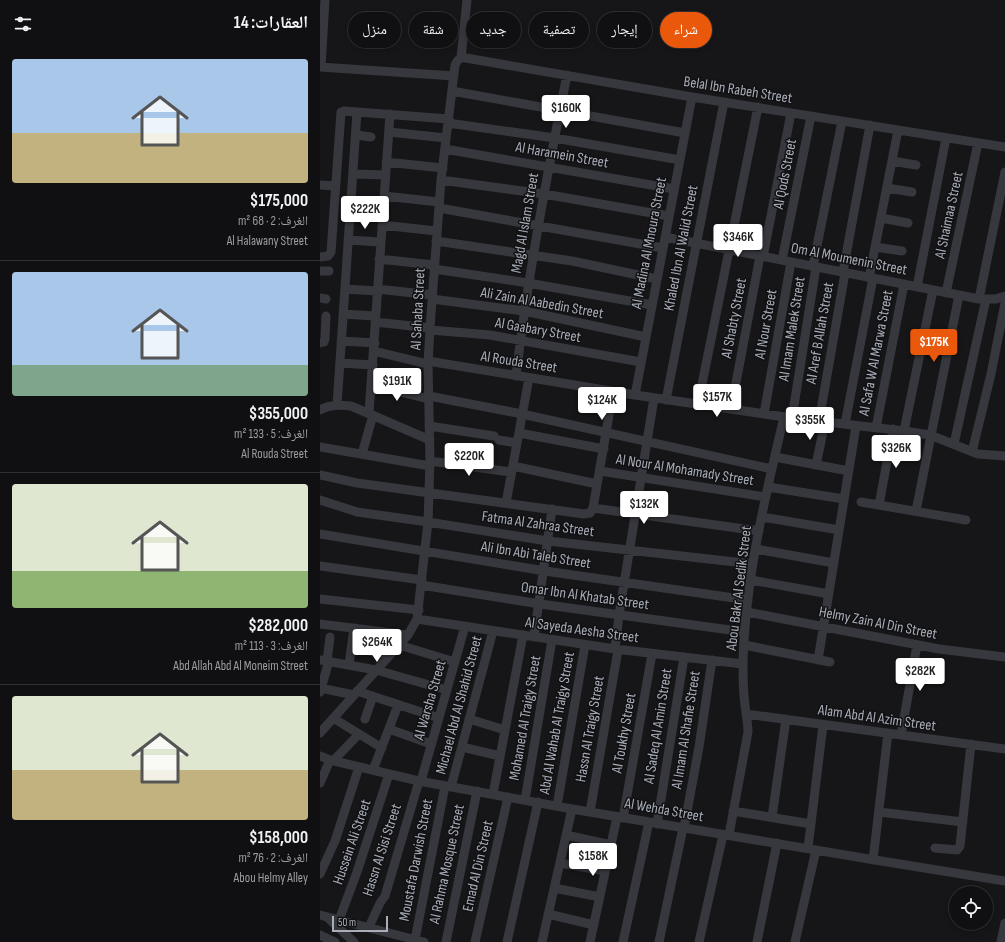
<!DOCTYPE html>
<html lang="ar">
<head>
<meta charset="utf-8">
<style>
	:root { --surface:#101012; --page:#19191b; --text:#f1f3f6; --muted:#9c9d9f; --line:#303032; --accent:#ea580c }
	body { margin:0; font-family:"Sofia Sans Condensed","Noto Naskh Arabic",sans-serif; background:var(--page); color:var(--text); direction:rtl; height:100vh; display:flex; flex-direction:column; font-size:15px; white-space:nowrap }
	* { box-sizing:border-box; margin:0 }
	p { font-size:13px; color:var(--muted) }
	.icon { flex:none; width:22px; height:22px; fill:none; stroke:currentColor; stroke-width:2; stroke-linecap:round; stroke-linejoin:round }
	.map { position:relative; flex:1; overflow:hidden; direction:ltr }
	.details { display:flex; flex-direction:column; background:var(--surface); width:320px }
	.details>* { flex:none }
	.banner { position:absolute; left:12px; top:12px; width:380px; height:36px; direction:rtl; display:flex; gap:8px }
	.fabs { position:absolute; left:629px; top:886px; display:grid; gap:8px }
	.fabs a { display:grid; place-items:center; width:44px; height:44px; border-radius:50%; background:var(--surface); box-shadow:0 2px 6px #0003,0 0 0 1px var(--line); font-size:20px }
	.scale { position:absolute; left:12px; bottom:10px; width:56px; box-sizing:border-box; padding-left:4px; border:2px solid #a8adb8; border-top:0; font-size:11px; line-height:14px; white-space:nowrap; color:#a8adb8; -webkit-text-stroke:3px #111113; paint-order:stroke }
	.price { position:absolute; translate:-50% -34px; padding:0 9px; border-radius:4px; background:#fff; color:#222; font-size:13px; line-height:26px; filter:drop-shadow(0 1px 2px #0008) }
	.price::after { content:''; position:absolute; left:50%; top:24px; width:12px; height:9px; margin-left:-6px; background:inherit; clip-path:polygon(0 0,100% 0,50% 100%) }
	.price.selected { background:var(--accent); color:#fff }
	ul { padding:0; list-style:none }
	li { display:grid; align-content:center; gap:8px; height:212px; padding:0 12px }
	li+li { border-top:1px solid var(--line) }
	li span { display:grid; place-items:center; height:124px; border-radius:4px; color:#555 }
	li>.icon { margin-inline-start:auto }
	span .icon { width:72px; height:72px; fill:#fffc; stroke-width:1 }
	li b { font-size:17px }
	h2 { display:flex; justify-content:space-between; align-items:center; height:48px; padding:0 12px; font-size:17px }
	.tag { padding:0 14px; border-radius:18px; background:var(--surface); box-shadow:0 2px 6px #0003,0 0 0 1px var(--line); font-size:14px; line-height:36px }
	.tag.selected { background:var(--accent); color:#fff }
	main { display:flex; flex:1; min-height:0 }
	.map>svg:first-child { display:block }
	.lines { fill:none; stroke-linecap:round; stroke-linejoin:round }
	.minor { stroke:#37383d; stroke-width:9 }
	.labels { text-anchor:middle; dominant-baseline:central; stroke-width:3; stroke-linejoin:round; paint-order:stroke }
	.street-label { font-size:15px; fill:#a8adb8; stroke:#111113 }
</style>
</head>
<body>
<main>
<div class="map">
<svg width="685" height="942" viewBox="0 0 685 942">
	<rect width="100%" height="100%" fill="#161618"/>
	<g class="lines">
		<path class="minor" d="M 141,58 L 147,0
			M 0,67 L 134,76
			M 1,67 L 5,0
			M 132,91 L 365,133
			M 128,123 L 235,138 L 360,160
			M 69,132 L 126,138
			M 36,135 L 51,137
			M 125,149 L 354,189
			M 572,161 L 596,165
			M 66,162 L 123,168
			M 33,174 L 65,175
			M 121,180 L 224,194 L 349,216
			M 0,185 L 15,186
			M 567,188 L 592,192
			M 64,196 L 119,202
			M 119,208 L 343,248
			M 30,212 L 62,214
			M 561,218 L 588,223
			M 62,225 L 116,231
			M 345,237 L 659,299 L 676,299 L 685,296
			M 28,240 L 60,242
			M 116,241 L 252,261 L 337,279
			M 555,247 L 582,251
			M 0,257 L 8,256 L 11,252 L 21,112 L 24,111 L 129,119
			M 443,257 L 471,113
			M 59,259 L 114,265
			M 462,260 L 491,116
			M 493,266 L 522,121
			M 114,269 L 208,283 L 332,305
			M 0,271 L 9,271
			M 523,272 L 550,125
			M 549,278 L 578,130
			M 597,287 L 626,138
			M 25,289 L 57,291
			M 57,289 L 112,295
			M 626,293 L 658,143
			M 0,298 L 6,299
			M 112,299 L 204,311 L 326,337
			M 659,299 L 685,172
			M 23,314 L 55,316
			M 55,322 L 110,328
			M 110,330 L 170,335 L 321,362
			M 21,341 L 55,343
			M 0,343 L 4,342 L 5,339 L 6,316
			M 54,351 L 108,364
			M 108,361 L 315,395 L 472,418 L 584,431 L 610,435 L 658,454 L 685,456
			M 20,363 L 53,365
			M 196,376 C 208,275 227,175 247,75
			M 51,385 L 109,399
			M 315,395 L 372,97
			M 109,396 L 202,414 L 452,469
			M 346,400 L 404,102
			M 378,404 L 438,107
			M 17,405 L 37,112
			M 411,409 L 440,256
			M 0,410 C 10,404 20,405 31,406 L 110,440
			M 49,413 L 70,114
			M 444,414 L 471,262
			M 472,418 L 496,267
			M 499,421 L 525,273
			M 525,424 L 553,278
			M 109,426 L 174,436
			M 556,428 L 584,284
			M 584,431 L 613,290
			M 199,433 L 284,449
			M 179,440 L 197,443
			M 634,444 L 666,299
			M 0,447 L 110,466
			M 652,452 L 671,374 L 685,303
			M 42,454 L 53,415
			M 455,457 L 529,471
			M 110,461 L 191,472
			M 496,465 L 505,422
			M 193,466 L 277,484
			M 280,471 L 446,497
			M 0,475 L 37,483 L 264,514 L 270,513 L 273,508 L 293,392
			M 448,487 L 524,499
			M 0,500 L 37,512 L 108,522 L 228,541 L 433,564
			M 541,502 L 646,520
			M 186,503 L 209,378
			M 559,505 L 573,429
			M 273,508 L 439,531
			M 596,511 L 639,295
			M 442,517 L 519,530
			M 0,534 L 225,571 L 428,600
			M 436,549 L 514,563
			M 0,566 L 102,580
			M 431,580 L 509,594
			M 101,585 L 220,604 L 425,632
			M 0,599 L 99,610
			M 427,612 L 619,649 L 685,657
			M 97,619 L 295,649 L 423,664
			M 0,624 L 88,635
			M 214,637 L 232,509
			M 79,645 L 135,662
			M 424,645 L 510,662
			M 295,649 L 299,615 L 334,398
			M 49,651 L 70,655
			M 0,660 L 56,670
			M 498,660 L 536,426
			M 7,661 L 10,637
			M 29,665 L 34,628
			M 56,670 L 127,690
			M 0,688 L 34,695
			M 37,691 L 119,718
			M 0,692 L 9,661
			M 426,714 L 685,749
			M 13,718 L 62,748
			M 45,719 L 53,696
			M 149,719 L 185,730
			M 69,729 L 111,744
			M 0,733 L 88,635 L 97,619 L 108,522 L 110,461 L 108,364 L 110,328 L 121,180 L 135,65 C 138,59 140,57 146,58 L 372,97 L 685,147
			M 581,735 L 597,645
			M 142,747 L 180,756
			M 0,756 L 10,760 L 99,781 L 252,809 L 549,859 L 685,881
			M 13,761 L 39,734
			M 53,770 L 78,705
			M 101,781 L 145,626
			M 0,783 L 10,760
			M 131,787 L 173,631
			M 173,794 L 203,635
			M 205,800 L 232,640
			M 237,806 L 265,645
			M 413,811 L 491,824
			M 270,812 L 298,650
			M 559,812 L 643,822
			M 452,817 L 466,719
			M 303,818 L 332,654
			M 337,824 L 364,657
			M 364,828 L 379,747 L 392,660
			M 246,835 L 291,845
			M 409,835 L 428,732 C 428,723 426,715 425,705 C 423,692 423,677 423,663 C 425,580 445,497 464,417
			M 488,848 L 503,725
			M 615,848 L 637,850 L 640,846 L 651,744
			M 553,860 L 568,733
			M 240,863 L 285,871
			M 0,874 L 15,841 L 39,767
			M 234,888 L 280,897
			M 228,914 L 274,925
			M 0,915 L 104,942
			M 8,918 L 34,942
			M 19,920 L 37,872 L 69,774
			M 49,927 L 60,903 L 65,896 L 99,781
			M 0,935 L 15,942
			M 95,940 L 125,786
			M 126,942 L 157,791
			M 155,942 L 188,797
			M 187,942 L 218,802
			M 222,942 L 252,809
			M 270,942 L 297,817
			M 303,942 L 329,822
			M 339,942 L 363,828
			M 379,942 L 403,835
			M 437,942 L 457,843
			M 475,942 L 496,850
			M 681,942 L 685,923"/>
	</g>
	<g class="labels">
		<g class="street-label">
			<text transform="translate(418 90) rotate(9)">Belal Ibn Rabeh Street</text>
			<text transform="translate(242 155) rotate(10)">Al Haramein Street</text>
			<text transform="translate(465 174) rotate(-79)">Al Qods Street</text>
			<text transform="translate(629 215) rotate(-78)">Al Shaimaa Street</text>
			<text transform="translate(205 223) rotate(-80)">Magd Al Islam Street</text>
			<text transform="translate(329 243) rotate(-79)">Al Madina Al Mnoura Street</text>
			<text transform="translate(361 248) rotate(-79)">Khaled Ibn Al Walid Street</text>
			<text transform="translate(529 259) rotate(11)">Om Al Moumenin Street</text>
			<text transform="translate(222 303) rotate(10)">Ali Zain Al Aabedin Street</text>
			<text transform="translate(98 309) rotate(-87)">Al Sahaba Street</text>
			<text transform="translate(414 318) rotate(-79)">Al Shabty Street</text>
			<text transform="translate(446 324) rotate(-80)">Al Nour Street</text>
			<text transform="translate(472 329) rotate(-81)">Al Imam Malek Street</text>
			<text transform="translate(218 330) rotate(10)">Al Gaabary Street</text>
			<text transform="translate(500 333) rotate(-80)">Al Aref B Allah Street</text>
			<text transform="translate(556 353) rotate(-79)">Al Safa W Al Marwa Street</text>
			<text transform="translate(199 362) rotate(9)">Al Rouda Street</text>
			<text transform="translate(365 470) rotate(9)">Al Nour Al Mohamady Street</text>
			<text transform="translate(218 524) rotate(8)">Fatma Al Zahraa Street</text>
			<text transform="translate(216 555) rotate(9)">Ali Ibn Abi Taleb Street</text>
			<text transform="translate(419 588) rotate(-83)">Abou Bakr Al Sedik Street</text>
			<text transform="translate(265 596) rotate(8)">Omar Ibn Al Khatab Street</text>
			<text transform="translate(558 623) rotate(11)">Helmy Zain Al Din Street</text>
			<text transform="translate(262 630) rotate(8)">Al Sayeda Aesha Street</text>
			<text transform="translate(110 700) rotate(-74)">Al Warsha Street</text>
			<text transform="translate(139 705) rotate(-75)">Michael Abd Al Shahid Street</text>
			<text transform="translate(205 718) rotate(-80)">Mohamed Al Traigy Street</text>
			<text transform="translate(557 718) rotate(8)">Alam Abd Al Azim Street</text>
			<text transform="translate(237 723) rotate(-80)">Abd Al Wahab Al Traigy Street</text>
			<text transform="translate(338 726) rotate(-81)">Al Sadeq Al Amin Street</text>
			<text transform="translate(270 729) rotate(-80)">Hassn Al Traigy Street</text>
			<text transform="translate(366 730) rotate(-81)">Al Imam Al Shafie Street</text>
			<text transform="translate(304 733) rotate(-80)">Al Toukhy Street</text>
			<text transform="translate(344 810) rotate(10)">Al Wehda Street</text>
			<text transform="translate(32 842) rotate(-71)">Hussein Ali Street</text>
			<text transform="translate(62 850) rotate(-72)">Hassn Al Sisi Street</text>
			<text transform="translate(96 860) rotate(-79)">Moustafa Darwish Street</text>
			<text transform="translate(127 864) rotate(-78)">Al Rahma Mosque Street</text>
			<text transform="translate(158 866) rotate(-77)">Emad Al Din Street</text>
		</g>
	</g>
</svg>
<div class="fabs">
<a><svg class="icon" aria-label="locate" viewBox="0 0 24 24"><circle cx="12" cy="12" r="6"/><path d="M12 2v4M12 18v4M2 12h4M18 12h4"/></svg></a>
</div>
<div class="scale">50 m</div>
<b class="price" style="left:246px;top:129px">$160K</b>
<b class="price" style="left:45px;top:230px">$222K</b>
<b class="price" style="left:418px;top:258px">$346K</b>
<b class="price selected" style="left:614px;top:363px">$175K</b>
<b class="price" style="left:77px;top:402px">$191K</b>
<b class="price" style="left:397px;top:418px">$157K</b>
<b class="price" style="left:282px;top:421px">$124K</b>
<b class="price" style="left:490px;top:441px">$355K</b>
<b class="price" style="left:576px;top:469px">$326K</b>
<b class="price" style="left:149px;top:477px">$220K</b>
<b class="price" style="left:324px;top:525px">$132K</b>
<b class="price" style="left:57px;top:663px">$264K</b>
<b class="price" style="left:600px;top:692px">$282K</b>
<b class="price" style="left:273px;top:877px">$158K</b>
<div class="banner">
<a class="tag selected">شراء</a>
<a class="tag">إيجار</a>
<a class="tag">تصفية</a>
<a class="tag">جديد</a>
<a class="tag">شقة</a>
<a class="tag">منزل</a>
</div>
</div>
<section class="details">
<h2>العقارات: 14<svg class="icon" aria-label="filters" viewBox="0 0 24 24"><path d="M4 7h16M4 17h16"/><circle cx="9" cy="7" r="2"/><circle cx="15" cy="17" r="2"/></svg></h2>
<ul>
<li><span style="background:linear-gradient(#a9c7e8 60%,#c2b280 0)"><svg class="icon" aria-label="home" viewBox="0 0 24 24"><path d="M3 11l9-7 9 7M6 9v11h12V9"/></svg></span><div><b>$175,000</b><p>الغرف: 2 · 68 m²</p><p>Al Halawany Street</p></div></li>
<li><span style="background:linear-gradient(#a9c7e8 75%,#7fa58c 0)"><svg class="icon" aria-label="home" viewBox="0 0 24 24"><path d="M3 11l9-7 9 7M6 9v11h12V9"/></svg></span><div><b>$355,000</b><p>الغرف: 5 · 133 m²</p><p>Al Rouda Street</p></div></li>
<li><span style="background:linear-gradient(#dfe7d0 70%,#8fb573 0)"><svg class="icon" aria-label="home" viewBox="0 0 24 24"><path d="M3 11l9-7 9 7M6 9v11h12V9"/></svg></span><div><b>$282,000</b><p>الغرف: 3 · 113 m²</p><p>Abd Allah Abd Al Moneim Street</p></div></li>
<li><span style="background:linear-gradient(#dfe7d0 60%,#c2b280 0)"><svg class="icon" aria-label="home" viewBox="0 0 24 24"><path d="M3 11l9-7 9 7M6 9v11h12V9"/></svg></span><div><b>$158,000</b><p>الغرف: 2 · 76 m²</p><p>Abou Helmy Alley</p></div></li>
</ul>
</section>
</main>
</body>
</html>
